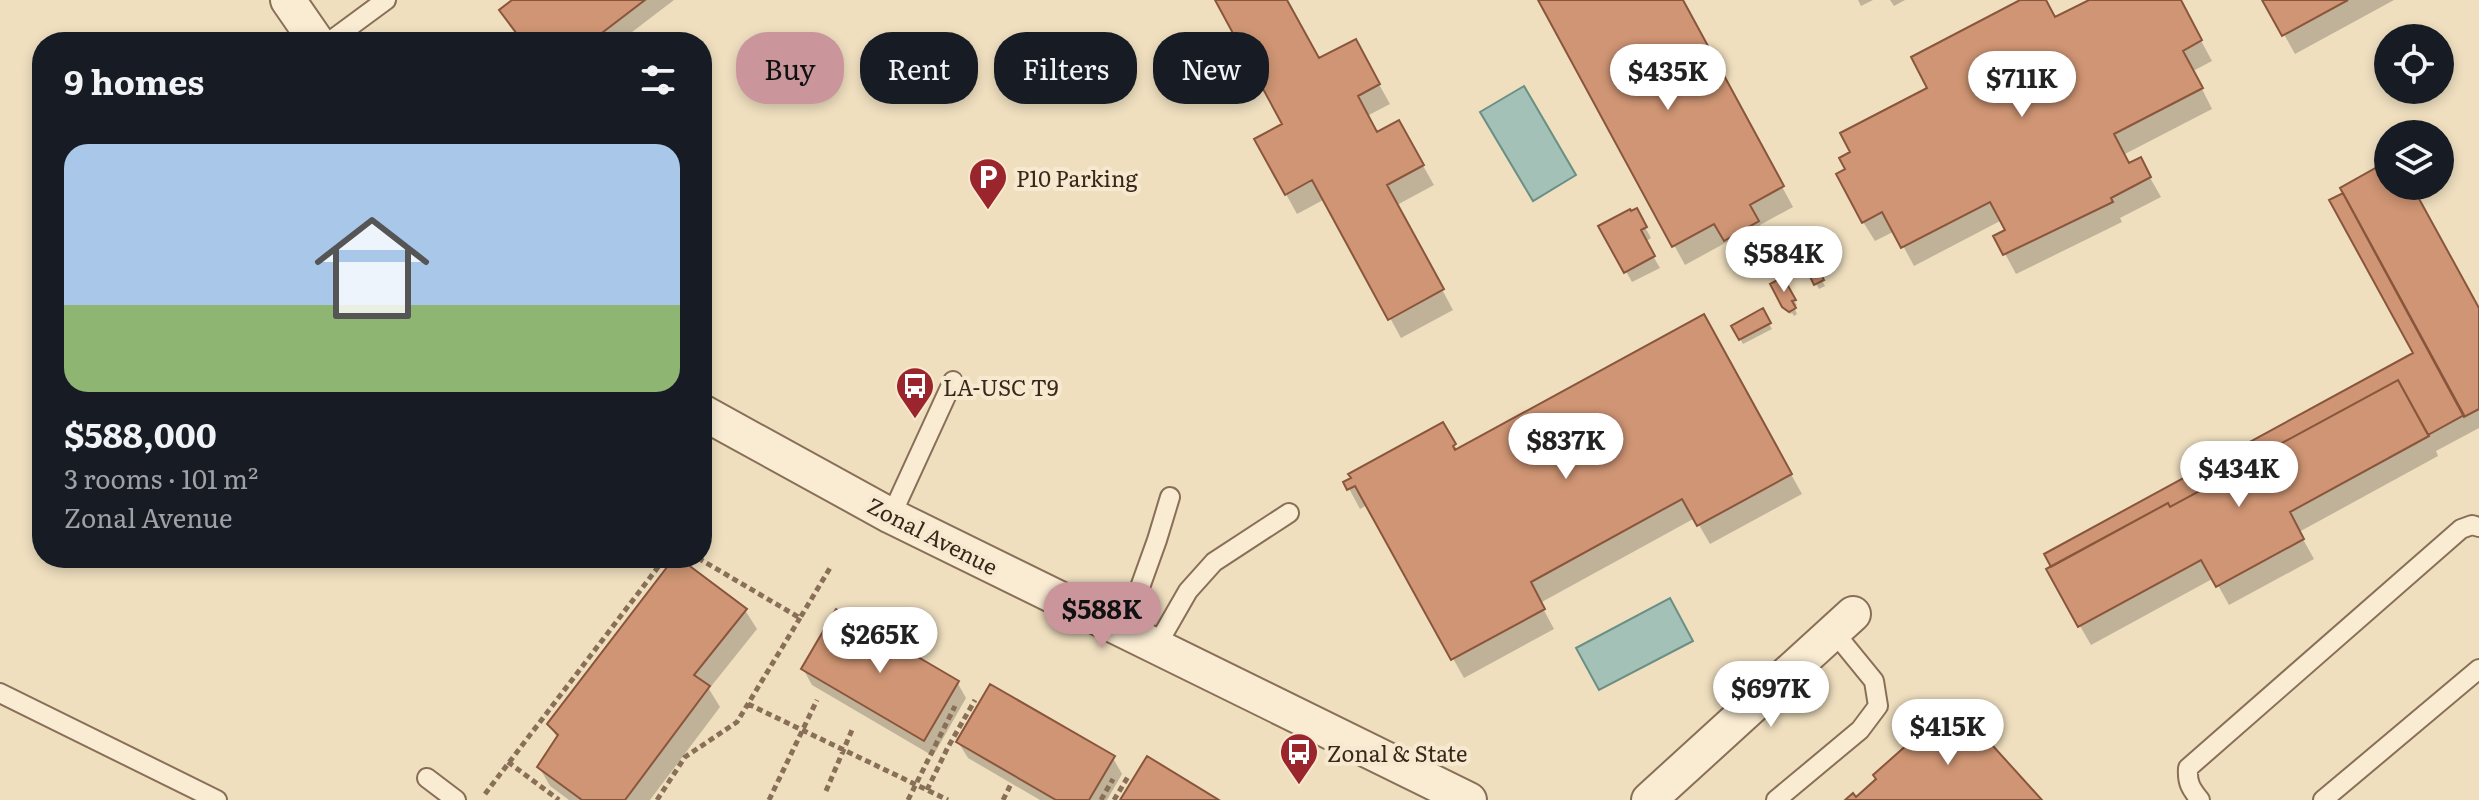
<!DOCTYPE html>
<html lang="en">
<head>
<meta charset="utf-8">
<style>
	:root { --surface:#171b24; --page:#242831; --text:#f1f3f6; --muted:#9ea1a6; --accent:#ca969b }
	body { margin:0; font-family:Literata,serif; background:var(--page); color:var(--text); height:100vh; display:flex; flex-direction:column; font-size:30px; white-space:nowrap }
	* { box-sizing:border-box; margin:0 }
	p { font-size:26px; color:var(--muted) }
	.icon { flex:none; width:44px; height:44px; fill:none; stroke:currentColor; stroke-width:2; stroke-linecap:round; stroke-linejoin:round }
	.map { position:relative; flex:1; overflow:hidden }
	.details { position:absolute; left:32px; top:32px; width:680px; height:536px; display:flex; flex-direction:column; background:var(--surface); border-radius:32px; box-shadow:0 4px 12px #0003 }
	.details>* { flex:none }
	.banner { position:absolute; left:736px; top:32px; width:760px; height:72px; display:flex; gap:16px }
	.fabs { position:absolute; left:2374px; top:24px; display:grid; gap:16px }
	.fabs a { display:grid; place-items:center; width:80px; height:80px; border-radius:50%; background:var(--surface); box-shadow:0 4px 12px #0003; font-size:40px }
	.price { position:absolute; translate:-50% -68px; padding:0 18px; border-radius:28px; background:#fff; color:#222; font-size:26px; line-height:52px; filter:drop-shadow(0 2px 4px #0008) }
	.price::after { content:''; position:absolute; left:50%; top:48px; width:24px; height:18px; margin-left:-12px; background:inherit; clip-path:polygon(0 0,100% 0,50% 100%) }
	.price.on { background:var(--accent); color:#111 }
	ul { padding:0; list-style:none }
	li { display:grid; align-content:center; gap:16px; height:424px; padding:0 32px }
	li span { display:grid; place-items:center; height:248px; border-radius:24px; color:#555 }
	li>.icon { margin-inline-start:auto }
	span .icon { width:144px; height:144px; fill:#fffc; stroke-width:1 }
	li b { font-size:34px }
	h2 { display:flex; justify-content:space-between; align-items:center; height:96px; padding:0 32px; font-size:34px }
	.chip { padding:0 28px; border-radius:32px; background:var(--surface); box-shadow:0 4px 12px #0003; font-size:28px; line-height:72px }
	.chip.on { background:var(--accent); color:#111 }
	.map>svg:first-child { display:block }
	.water { fill:#a3c1b7; stroke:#6a8f84; stroke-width:2 }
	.shadow { fill:#0003 }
	.building { fill:#cf9574; stroke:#89563c; stroke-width:2 }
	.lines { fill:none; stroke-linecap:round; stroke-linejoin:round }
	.lane-casing { stroke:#896f57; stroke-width:22 }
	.street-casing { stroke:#896f57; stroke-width:38 }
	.path { stroke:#896f57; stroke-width:5; stroke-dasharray:6 4; stroke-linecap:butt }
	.lane { stroke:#faecd3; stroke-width:18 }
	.street { stroke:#faecd3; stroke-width:34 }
	.labels { text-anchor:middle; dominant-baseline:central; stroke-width:8; stroke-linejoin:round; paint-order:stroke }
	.poi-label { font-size:22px; fill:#38281c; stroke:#f7e9cf; text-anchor:start }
	.street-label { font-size:22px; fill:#38281c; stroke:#f7e9cf }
</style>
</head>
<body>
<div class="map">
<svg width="2479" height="800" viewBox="0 0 2479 800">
	<rect width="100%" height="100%" fill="#efdfbf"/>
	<path class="water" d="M 1524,86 L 1576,175 L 1533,201 L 1480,112 Z
		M 1670,598 L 1693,641 L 1599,690 L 1576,648 Z"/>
	<path class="shadow" d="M 516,0 L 674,0 L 619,42 L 522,42 L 501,11 Z
		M 1217,0 L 1285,0 L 1318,61 L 1366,61 L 1390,104 L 1367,116 L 1377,134 L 1398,122 L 1434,185 L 1397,205 L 1453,310 L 1401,338 L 1325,199 L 1297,214 L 1256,140 L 1285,124 Z
		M 1540,0 L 1681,0 L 1793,207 L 1760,225 L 1769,242 L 1737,259 L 1727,242 L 1685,265 Z
		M 1858,0 L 1873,0 L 1861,6 Z
		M 1890,0 L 1905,0 L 1894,6 Z
		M 2024,0 L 2044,0 L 2055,20 L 2094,0 L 2179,0 L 2212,61 L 2193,71 L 2212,109 L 2123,155 L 2129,166 L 2140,160 L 2161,197 L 2120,218 L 2122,222 L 2016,274 L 1996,237 L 2008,231 L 2002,220 L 1914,266 L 1895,231 L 1875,241 L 1863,222 L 1848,170 Z
		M 2265,0 L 2394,0 L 2295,54 Z
		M 2388,163 L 2388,186 L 2411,186 L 2479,311 L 2479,428 L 2436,451 L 2438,456 L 2299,532 L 2314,559 L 2229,605 L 2214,578 L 2091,645 L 2080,626 L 2415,354 L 2346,194 Z
		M 1636,211 L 1651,238 L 1645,242 L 1660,268 L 1632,282 L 1601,227 Z
		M 1811,261 L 1825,286 L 1819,289 L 1805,263 Z
		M 1782,280 L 1797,305 L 1794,307 L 1797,314 L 1794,316 L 1792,313 L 1790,314 L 1773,285 Z
		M 1762,311 L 1772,329 L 1743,344 L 1733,327 Z
		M 1703,316 L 1802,494 L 1710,544 L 1695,518 L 1540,603 L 1554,629 L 1464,678 L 1367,505 L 1360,509 L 1346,483 L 1442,424 L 1458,451 Z
		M 745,610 L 757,629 L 709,689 L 720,707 L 650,800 L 569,800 L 550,786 L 539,767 L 558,739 L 549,724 Z
		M 803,669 L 957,682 L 966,698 L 933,756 L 812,685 Z
		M 958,742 L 1113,758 L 1122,774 L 1107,800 L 1040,800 L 968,758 Z"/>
	<path class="building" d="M 512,0 L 645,0 L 590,42 L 523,42 L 499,10 Z
		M 1215,0 L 1287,0 L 1319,58 L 1356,39 L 1380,84 L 1358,96 L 1377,132 L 1399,120 L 1424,165 L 1387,185 L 1444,289 L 1388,320 L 1312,180 L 1285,195 L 1254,139 L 1282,124 Z
		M 1538,0 L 1683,0 L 1784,186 L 1750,205 L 1759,221 L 1724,241 L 1714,224 L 1672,247 Z
		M 2020,0 L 2046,0 L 2055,17 L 2089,0 L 2181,0 L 2202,40 L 2183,51 L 2203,88 L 2114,134 L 2129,163 L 2141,157 L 2151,177 L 2111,198 L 2113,202 L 2003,255 L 1993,236 L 2005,230 L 1990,202 L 1901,248 L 1882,212 L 1862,223 L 1836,174 L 1845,169 L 1839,158 L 1850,152 L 1840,133 L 1927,88 L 1911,57 Z
		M 2262,0 L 2348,0 L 2282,36 Z
		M 2388,161 L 2388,186 L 2412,186 L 2479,308 L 2479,409 L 2464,417 L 2340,188 Z
		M 2343,193 L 2464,415 L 2428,435 L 2398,380 L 2258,456 L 2259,459 L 2170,507 L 2168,503 L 2051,567 L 2044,554 L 2413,353 L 2329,200 Z
		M 1637,208 L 1647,227 L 1641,230 L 1655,256 L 1624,273 L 1598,226 L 1630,209 L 1631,211 Z
		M 1812,258 L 1824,280 L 1814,285 L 1803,262 Z
		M 1783,277 L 1796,300 L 1792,301 L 1796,308 L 1789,312 L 1782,307 L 1770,284 Z
		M 1763,308 L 1771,323 L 1739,340 L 1731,326 Z
		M 1704,314 L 1792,474 L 1697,526 L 1682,499 L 1531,582 L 1545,609 L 1451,660 L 1355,486 L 1347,490 L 1343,482 L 1351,478 L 1348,474 L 1443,422 L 1456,444 L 1453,446 L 1455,450 Z
		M 2398,380 L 2429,436 L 2290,512 L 2304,539 L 2216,587 L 2201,560 L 2078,627 L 2046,569 L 2168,503 L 2170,507 L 2259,459 L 2258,456 Z
		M 674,558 L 679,558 L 747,609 L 694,675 L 710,686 L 625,800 L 582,800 L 537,767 L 558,735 L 547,724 Z
		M 836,609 L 959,681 L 924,741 L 801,669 Z
		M 990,684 L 1115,756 L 1089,800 L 1056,800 L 956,742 Z
		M 1954,703 L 2042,800 L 1845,800 L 1853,793 L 1856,797 L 1876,779 L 1873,775 Z
		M 1147,756 L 1219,800 L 1120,800 Z"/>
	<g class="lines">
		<g class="lane-casing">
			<path id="lane" d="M 329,42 L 386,0
				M 891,516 L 953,381
				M 1125,629 L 1157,540 L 1170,497
				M 1157,645 L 1188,591 L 1214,562 L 1289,513
				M 0,693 L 217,800
				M 427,778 L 456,800
				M 1776,800 L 1860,730 L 1878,706 L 1874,681 L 1834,632
				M 2200,800 C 2191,789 2187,783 2188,768 L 2461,529 L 2472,525 L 2479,527
				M 2323,800 L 2479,669"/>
		</g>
		<g class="street-casing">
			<path id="street" d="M 288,0 L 317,42
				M 702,412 L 891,516 L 1469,800
				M 1649,800 L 1853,614"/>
		</g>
		<path class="path" d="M 698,558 L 800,618 L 830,568
			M 748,704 L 948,800
			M 508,762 L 559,800
			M 927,790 L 948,747 L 975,700
			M 826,791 L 852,730
			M 485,794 L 665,558
			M 657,800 L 685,757 L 737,722 L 800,618
			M 769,800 L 817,700
			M 908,800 L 955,706
			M 1003,800 L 1011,784
			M 1101,800 L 1113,779
			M 1114,800 L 1129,775"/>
		<use href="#lane" class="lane"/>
		<use href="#street" class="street"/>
	</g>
	<defs>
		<g id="parking-pin" transform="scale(2)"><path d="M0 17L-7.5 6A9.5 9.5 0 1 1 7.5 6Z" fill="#9a252c" stroke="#f7e9cf"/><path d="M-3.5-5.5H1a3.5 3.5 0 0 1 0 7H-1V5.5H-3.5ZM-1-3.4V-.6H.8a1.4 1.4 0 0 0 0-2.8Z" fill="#fff"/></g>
		<g id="bus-pin" transform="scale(2)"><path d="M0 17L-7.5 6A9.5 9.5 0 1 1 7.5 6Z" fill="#9a252c" stroke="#f7e9cf"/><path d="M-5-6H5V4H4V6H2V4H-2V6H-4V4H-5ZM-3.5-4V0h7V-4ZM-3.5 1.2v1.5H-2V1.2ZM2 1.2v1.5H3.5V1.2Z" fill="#fff"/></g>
	</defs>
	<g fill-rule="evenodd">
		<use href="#parking-pin" x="988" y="177"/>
		<use href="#bus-pin" x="915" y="386"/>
		<use href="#bus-pin" x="1299" y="752"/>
	</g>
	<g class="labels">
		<g class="poi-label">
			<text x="1016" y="177">P10 Parking</text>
			<text x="943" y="386">LA-USC T9</text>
			<text x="1327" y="752">Zonal &amp; State</text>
		</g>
		<g class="street-label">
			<text transform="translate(933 535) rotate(27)">Zonal Avenue</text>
		</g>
	</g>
</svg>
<div class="fabs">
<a><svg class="icon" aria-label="locate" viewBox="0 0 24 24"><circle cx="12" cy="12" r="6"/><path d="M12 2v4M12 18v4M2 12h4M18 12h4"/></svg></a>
<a><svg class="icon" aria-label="layers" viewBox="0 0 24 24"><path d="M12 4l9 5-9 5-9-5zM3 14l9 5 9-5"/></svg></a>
</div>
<b class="price" style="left:1668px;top:112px">$435K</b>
<b class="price" style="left:2022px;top:119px">$711K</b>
<b class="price" style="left:1784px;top:294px">$584K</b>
<b class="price" style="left:1566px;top:481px">$837K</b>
<b class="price" style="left:2239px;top:509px">$434K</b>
<b class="price on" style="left:1102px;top:650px">$588K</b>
<b class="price" style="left:880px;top:675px">$265K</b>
<b class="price" style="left:1771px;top:729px">$697K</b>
<b class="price" style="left:1948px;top:767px">$415K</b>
<div class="banner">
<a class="chip on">Buy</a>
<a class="chip">Rent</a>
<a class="chip">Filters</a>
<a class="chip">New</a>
</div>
<section class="details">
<h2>9 homes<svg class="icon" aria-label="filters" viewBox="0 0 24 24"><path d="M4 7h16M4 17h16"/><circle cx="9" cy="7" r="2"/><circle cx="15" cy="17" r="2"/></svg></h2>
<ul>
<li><span style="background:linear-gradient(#a9c7e8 65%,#8fb573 0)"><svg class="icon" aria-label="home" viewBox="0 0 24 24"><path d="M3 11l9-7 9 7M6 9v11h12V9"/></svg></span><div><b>$588,000</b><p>3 rooms · 101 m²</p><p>Zonal Avenue</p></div></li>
</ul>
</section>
</div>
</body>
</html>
